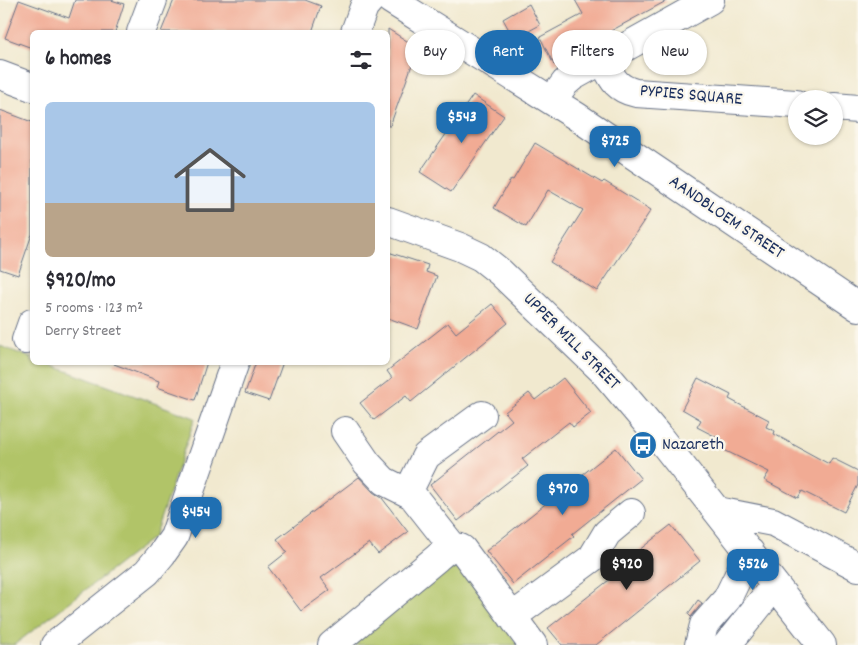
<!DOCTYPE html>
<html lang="en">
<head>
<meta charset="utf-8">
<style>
	:root { --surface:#fff; --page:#f7f7f7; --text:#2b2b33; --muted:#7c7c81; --line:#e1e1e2; --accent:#1f6fb2 }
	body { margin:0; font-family:Dekko,sans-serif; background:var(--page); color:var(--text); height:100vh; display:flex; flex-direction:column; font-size:19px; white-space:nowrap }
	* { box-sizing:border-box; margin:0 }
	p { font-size:16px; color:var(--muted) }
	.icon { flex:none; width:28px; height:28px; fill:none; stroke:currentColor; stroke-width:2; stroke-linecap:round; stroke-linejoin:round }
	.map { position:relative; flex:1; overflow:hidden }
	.panel { position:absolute; left:30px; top:30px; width:360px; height:335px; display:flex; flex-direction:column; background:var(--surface); border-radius:8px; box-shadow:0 1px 4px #0004 }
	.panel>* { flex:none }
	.top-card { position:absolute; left:405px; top:30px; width:378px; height:45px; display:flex; gap:10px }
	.buttons { position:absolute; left:788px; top:90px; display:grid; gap:10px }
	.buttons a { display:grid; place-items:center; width:55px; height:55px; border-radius:50%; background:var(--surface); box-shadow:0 1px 4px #0004; font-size:25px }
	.price { position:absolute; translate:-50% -42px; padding:0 11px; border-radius:10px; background:var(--accent); color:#fff; font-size:16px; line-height:32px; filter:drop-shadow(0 1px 2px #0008) }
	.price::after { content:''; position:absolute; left:50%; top:30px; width:15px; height:11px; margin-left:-8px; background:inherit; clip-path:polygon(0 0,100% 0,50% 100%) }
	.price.current { background:#222; color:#fff }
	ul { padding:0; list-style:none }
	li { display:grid; align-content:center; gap:10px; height:265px; padding:0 15px }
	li+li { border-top:1px solid var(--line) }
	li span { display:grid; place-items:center; height:155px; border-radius:8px; color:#555 }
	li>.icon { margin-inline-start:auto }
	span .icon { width:90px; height:90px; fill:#fffc; stroke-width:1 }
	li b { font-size:21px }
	h2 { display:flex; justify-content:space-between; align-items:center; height:60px; padding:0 15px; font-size:21px }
	.tag { padding:0 18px; border-radius:22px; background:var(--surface); box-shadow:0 1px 4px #0004; font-size:18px; line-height:45px }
	.tag.current { background:var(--accent); color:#fff }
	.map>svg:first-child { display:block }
	.green { fill:#b1c468; stroke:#667a63 }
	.building { fill:#f1ab94 }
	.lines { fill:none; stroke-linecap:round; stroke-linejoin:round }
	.minor-casing { stroke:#667086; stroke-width:30 }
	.minor { stroke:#fff; stroke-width:28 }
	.labels { text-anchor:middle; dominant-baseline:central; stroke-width:4.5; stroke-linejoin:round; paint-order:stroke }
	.street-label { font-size:18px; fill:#1b2f5e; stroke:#fbf7ec }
	.poi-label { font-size:18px; fill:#1b2f5e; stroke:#fbf7ec; text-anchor:start }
</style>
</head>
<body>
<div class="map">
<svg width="858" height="645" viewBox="0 0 858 645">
	<rect width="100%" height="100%" fill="#fbf7ec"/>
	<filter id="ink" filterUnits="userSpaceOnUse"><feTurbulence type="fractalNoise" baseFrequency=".02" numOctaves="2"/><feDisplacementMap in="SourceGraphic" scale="10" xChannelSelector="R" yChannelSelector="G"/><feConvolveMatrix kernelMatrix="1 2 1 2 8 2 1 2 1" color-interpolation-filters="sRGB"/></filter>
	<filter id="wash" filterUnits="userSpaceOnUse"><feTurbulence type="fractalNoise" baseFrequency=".0096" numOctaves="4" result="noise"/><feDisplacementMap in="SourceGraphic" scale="20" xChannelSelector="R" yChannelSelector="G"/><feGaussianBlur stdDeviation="1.12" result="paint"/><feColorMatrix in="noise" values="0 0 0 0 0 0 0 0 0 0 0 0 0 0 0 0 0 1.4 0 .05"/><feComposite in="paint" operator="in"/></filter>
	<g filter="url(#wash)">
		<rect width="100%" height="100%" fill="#f1e9cf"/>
		<path class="green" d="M 0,346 L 32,358 L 32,362 L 45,363 L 195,418 L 154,537 L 14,645 L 0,645 Z
			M 450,560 L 465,571 L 518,645 L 348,645 Z"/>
		<g id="blocks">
			<path class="building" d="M 19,0 L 69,18 L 75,0 L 111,0 L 124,4 L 115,32 L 32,32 L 32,48 L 5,38 Z
				M 174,0 L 305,0 L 321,6 L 312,32 L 161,32 Z
				M 575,0 L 668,0 L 607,33 L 609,37 L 592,47 L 591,45 L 554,65 L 540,37 L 583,14 Z
				M 529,4 L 540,25 L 514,39 L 503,19 Z
				M 388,29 L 418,48 L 390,126 L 388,126 Z
				M 473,95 L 504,116 L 451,192 L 420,172 Z
				M 0,110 L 32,122 L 32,234 L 18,275 L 0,269 Z
				M 535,143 L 602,183 L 604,181 L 651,210 L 597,291 L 550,262 L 583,210 L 548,190 L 526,227 L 494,208 L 511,179 L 513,180 Z
				M 388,252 L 428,265 L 426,272 L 437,276 L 418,329 L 388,318 Z
				M 492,304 L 508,323 L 411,402 L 406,396 L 374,420 L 360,403 L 392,378 L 387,371 L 448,323 L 456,333 Z
				M 115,362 L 207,362 L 195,400 L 157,387 L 159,381 L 114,364 Z
				M 256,362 L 283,362 L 269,401 L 245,393 Z
				M 563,378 L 591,413 L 573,427 L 569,422 L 522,459 L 528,466 L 458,521 L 430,485 L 512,420 L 505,412 L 529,393 L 535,400 Z
				M 698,378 L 731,395 L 729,399 L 769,420 L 766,427 L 775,431 L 774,434 L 829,464 L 832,458 L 858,471 L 858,485 L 844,512 L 802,491 L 798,498 L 764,480 L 769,472 L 722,449 L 726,442 L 697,427 L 701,420 L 682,409 Z
				M 616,448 L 641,479 L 572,534 L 574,536 L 513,584 L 486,551 Z
				M 359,477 L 373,492 L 382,498 L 408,532 L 378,554 L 369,543 L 321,578 L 330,590 L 301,611 L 268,567 L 287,552 L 277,539 Z
				M 671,525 L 700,561 L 596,645 L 562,645 L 548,628 L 623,569 L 620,565 Z
				M 698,600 L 702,603 L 691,617 L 688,614 Z"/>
		</g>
	</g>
	<g filter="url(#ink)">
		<use href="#blocks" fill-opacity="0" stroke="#667086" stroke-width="1"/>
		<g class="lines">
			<g class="minor-casing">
				<path id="minor" d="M 391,0 L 576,116 L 858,307
					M 141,32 L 153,0
					M 355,32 L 364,7 L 370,0
					M 603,60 C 612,78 615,88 636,93 L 796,104
					M 0,75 L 32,87
					M 552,100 L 565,83 L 572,77 L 710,0
					M 834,107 L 858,109
					M 388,221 L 460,247 L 481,257 L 500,272 L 603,371 L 658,436 L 822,645
					M 26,340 L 32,323
					M 345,431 L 367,463 L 384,481 L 412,495 L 453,547
					M 408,492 L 426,456 L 482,415
					M 717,511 L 773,522 L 858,567
					M 512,617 L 592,558 L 607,533 L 631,513
					M 55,645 L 147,572 L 162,554 L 174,537 L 235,362
					M 332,645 L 437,558 C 444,552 452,543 462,549 L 533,645
					M 699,645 L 704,625 L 727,599 L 750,552
					M 727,645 L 775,585"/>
			</g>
			<use href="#minor" class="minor"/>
		</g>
	</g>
	<defs>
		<g id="bus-disc" transform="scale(1.4375)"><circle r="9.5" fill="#1f6fb2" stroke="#fbf7ec"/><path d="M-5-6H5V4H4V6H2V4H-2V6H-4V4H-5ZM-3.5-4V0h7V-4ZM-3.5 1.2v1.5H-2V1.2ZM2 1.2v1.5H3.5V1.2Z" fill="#fff"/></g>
	</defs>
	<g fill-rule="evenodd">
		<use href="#bus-disc" x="643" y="445"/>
	</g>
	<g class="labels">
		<g class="street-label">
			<text transform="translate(691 96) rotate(5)">PYPIES SQUARE</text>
			<text transform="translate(726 218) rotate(34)">AANDBLOEM STREET</text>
			<text transform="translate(571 342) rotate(45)">UPPER MILL STREET</text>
		</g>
		<g class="poi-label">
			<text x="662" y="445">Nazareth</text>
		</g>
	</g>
</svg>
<div class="buttons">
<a><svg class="icon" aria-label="layers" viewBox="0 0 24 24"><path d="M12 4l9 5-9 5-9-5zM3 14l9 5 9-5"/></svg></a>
</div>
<b class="price" style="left:462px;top:144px">$543</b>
<b class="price" style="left:615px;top:168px">$725</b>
<b class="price" style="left:563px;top:516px">$970</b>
<b class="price" style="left:196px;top:539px">$454</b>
<b class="price current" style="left:627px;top:591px">$920</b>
<b class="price" style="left:753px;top:591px">$526</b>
<div class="top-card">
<a class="tag">Buy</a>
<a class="tag current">Rent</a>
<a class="tag">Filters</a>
<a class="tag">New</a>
</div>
<section class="panel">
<h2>6 homes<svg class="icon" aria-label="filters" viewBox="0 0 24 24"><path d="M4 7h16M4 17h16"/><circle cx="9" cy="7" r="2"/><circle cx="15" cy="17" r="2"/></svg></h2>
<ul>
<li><span style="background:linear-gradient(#a9c7e8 65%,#b9a48a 0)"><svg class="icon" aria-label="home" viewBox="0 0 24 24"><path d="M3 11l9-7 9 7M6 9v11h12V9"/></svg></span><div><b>$920/mo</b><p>5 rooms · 123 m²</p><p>Derry Street</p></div></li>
</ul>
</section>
</div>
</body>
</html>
